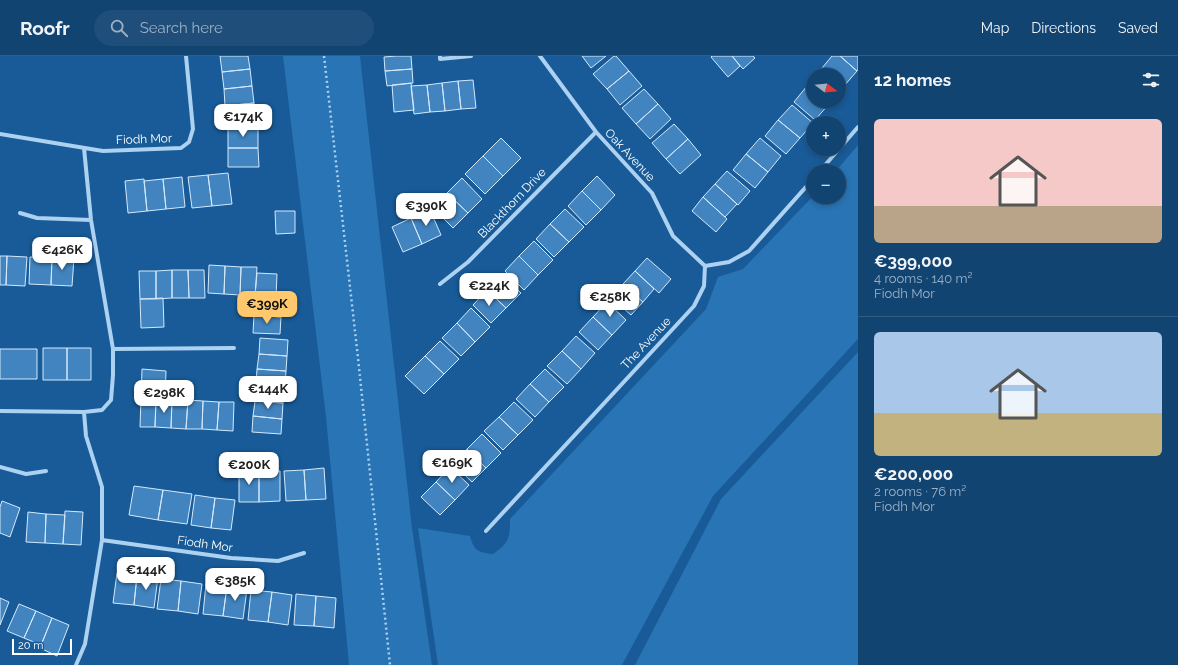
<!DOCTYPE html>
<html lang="en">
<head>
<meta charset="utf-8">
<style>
	:root { --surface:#124472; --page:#1f4e7a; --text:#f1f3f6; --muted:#9cb0c4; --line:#315c84; --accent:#ffc86c }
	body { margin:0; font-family:Raleway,sans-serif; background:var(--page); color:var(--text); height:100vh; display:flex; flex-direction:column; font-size:15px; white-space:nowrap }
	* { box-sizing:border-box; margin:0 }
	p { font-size:13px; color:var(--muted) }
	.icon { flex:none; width:22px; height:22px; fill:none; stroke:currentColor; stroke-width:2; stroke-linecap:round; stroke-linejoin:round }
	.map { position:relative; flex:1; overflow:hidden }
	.sheet { display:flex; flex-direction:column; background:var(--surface); width:320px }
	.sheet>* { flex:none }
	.needle { width:26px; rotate:106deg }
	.buttons { position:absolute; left:806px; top:12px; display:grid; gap:8px }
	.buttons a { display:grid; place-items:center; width:40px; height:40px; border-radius:50%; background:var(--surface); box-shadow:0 2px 6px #0003,0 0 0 1px var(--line); font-size:20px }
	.scale { position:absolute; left:12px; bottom:10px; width:60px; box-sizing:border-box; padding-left:4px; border:2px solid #fff; border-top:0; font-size:11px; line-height:14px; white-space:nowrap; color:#fff; -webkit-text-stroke:3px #185b98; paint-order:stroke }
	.price { position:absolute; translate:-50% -34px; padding:0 9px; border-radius:8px; background:#fff; color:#222; font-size:13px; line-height:26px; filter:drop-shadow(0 1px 2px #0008) }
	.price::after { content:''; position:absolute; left:50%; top:24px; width:12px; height:9px; margin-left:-6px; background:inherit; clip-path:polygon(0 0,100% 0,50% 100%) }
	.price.active { background:var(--accent); color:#111 }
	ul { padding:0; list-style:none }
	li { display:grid; align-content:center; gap:8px; height:212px; padding:0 16px }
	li+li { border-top:1px solid var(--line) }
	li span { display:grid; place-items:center; height:124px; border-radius:6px; color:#555 }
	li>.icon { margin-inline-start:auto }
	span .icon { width:72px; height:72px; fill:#fffc; stroke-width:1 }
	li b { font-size:17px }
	h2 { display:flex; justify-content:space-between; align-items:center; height:48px; padding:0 16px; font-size:17px }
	header { display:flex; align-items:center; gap:24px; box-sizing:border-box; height:56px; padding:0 20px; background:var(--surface); border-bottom:1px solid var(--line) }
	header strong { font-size:19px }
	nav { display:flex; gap:22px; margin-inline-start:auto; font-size:14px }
	.search { width:280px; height:36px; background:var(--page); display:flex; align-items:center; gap:10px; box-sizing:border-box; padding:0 14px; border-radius:22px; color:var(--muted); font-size:15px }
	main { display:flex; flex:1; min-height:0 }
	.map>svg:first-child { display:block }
	.green { fill:#2874b4 }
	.building { fill:#4184bf; stroke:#d3e9fc }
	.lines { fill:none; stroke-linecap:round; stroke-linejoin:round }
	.path { stroke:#acd1f1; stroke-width:2.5; stroke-dasharray:2 3; stroke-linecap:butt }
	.minor { stroke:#acd1f1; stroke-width:4 }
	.labels { text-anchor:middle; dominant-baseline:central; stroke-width:3; stroke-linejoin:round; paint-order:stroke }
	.street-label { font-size:12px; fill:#fff; stroke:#185b98 }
</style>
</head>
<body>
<header>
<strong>Roofr</strong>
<div class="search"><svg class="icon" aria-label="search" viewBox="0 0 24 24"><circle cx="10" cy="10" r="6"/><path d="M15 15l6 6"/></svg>Search here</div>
<nav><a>Map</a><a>Directions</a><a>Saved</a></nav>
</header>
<main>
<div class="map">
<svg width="858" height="609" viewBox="0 0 858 609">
	<rect width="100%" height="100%" fill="#185b98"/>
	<path class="green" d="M 283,0 L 360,0 L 412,472 L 432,609 L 349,609 L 326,361 Z
		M 858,89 L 858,283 L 713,440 L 622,609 L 438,609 L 418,472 L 470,480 C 474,495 478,496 493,498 C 509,487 510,482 510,463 L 706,253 L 718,221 L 743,213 L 813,140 L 839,141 L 839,115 L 836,115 Z
		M 858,296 L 858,609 L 635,609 L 721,443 Z"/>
	<path class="building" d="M 220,0 L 248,0 L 250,13 L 222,16 Z
		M 396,0 L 411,0 L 412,13 L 385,15 L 384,1 Z
		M 582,0 L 606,0 L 591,12 Z
		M 614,0 L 616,0 L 629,15 L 607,33 L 593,18 Z
		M 712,0 L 732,0 L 740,10 L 728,21 L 711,1 Z
		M 732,0 L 753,0 L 755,2 L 743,13 Z
		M 832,0 L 840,0 L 857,15 L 844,30 L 839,27 L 839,19 L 830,19 L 822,12 Z
		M 840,0 L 858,0 L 858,13 L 857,15 Z
		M 250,13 L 252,30 L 224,33 L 222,16 Z
		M 412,13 L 413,27 L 387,30 L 385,15 Z
		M 629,15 L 642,30 L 620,49 L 607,33 Z
		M 473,24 L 476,52 L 461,53 L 458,25 Z
		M 458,25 L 461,53 L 445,55 L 442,27 Z
		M 411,27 L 414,54 L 394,56 L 392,29 Z
		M 442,27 L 445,55 L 430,56 L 427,29 Z
		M 427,29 L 430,56 L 414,58 L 411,30 Z
		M 252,30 L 254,47 L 225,50 L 224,33 Z
		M 807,30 L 813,35 L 813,45 L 825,45 L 829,48 L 815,64 L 794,46 Z
		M 644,33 L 658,48 L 636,68 L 622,52 Z
		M 254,47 L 255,63 L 227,67 L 225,50 Z
		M 658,48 L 671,63 L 650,83 L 636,68 Z
		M 792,49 L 813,67 L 800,82 L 778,64 Z
		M 778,64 L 800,82 L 786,98 L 765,80 Z
		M 674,68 L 688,83 L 666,103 L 652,87 Z
		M 228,72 L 258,72 L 258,92 L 228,92 Z
		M 501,82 L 521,102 L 503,120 L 483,100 Z
		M 760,82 L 781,100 L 768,116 L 746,98 Z
		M 688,83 L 701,99 L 680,118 L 666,103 Z
		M 228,92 L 258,92 L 259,111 L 228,111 Z
		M 746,98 L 768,116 L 755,132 L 733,114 Z
		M 483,100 L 503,120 L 485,138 L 465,118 Z
		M 727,115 L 750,135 L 738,149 L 715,128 Z
		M 228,117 L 232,148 L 212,150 L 208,119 Z
		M 208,119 L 212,150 L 192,152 L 188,121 Z
		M 597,120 L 615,139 L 601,154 L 582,135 Z
		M 182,121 L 185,151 L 166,153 L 163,123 Z
		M 462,122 L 482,143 L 468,157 L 447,137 Z
		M 144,123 L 147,155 L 128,157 L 125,125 Z
		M 163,123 L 166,153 L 147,155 L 144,125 Z
		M 715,128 L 737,148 L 725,161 L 703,141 Z
		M 582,135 L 601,154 L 586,169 L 568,150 Z
		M 447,137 L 468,157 L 453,172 L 433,152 Z
		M 703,141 L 727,163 L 716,176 L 692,155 Z
		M 565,153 L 584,171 L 569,186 L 550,168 Z
		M 430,154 L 441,179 L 422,188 L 411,162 Z
		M 275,155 L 295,155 L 295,177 L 276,178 Z
		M 411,162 L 422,188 L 403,196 L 392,171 Z
		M 550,168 L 569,186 L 554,201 L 536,183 Z
		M 534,185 L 553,204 L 538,219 L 519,200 Z
		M 0,200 L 7,200 L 6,229 L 0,229 Z
		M 7,200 L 27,201 L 25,230 L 6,229 Z
		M 519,200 L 538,219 L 524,234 L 505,215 Z
		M 30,201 L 52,201 L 51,229 L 29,228 Z
		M 52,201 L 74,202 L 72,230 L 51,229 Z
		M 647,202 L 671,223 L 659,237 L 635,215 Z
		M 209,209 L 225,210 L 224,238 L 208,237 Z
		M 225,210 L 241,211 L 240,239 L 224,238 Z
		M 241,211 L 257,211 L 255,240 L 240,239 Z
		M 172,214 L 188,214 L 189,242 L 172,242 Z
		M 172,214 L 172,242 L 156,243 L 156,215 Z
		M 188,214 L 204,214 L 205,242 L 189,242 Z
		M 139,215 L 156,215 L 156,243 L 140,243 Z
		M 635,215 L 654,233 L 643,246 L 623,228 Z
		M 257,217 L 277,218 L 276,241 L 255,240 Z
		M 502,219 L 521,237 L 506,252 L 487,234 Z
		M 623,228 L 643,246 L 631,259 L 611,242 Z
		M 487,234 L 506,252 L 491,267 L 473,249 Z
		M 255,240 L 282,241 L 281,261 L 254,259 Z
		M 163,242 L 164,271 L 141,272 L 140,243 Z
		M 607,246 L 626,264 L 612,279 L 593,261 Z
		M 471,252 L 490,271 L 475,286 L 457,267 Z
		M 254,259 L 281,261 L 280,278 L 253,277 Z
		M 593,261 L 612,279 L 598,294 L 579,276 Z
		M 457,267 L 475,286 L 461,300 L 442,282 Z
		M 576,280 L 595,297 L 581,313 L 562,295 Z
		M 260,282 L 288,284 L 287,300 L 259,298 Z
		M 440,285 L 459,303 L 444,318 L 425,300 Z
		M 43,292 L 67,292 L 67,324 L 43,324 Z
		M 67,292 L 91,292 L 91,324 L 67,324 Z
		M 0,293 L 37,293 L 37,323 L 0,323 Z
		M 562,295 L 581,313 L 567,328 L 547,310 Z
		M 259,298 L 287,300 L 286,315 L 257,313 Z
		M 425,300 L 444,318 L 424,338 L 405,320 Z
		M 142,313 L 166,315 L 165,343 L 141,342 Z
		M 257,313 L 286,315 L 285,331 L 256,329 Z
		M 545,313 L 564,331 L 549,346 L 530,328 Z
		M 530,328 L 549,346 L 535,361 L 516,343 Z
		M 256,329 L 285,331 L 283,347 L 255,345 Z
		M 141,342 L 156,343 L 155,371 L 140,371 Z
		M 156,343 L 172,344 L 171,372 L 155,371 Z
		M 172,344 L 188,344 L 186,373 L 171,372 Z
		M 188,344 L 203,345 L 202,373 L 186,373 Z
		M 203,345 L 219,346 L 217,374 L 202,373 Z
		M 255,345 L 283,347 L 282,363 L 253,360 Z
		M 219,346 L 234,346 L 233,375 L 217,374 Z
		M 514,346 L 533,364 L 518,379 L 499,361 Z
		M 253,360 L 282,363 L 281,378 L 252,376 Z
		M 499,361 L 518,379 L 503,394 L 484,375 Z
		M 482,378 L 501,397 L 486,412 L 467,393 Z
		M 467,393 L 486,412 L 472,426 L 453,408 Z
		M 450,411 L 469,429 L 455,444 L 436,426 Z
		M 324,412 L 326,443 L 306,444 L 304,414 Z
		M 304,414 L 306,444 L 286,445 L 284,415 Z
		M 239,415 L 259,415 L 259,446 L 239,446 Z
		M 259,415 L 280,415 L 280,445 L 259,446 Z
		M 436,426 L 455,444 L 440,459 L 421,441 Z
		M 134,430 L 163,434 L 158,464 L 129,459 Z
		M 163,434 L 192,438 L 187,468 L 158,464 Z
		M 195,439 L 215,442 L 211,472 L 191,469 Z
		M 215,442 L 235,444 L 231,474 L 211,472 Z
		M 2,445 L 20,452 L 10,481 L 0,477 L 0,451 Z
		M 65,455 L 83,456 L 81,489 L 63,488 Z
		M 28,456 L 46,458 L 45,487 L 26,486 Z
		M 46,458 L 65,459 L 63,488 L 45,487 Z
		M 117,517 L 137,519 L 134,549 L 113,547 Z
		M 137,519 L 158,521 L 154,552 L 134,549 Z
		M 161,523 L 181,525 L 178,555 L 157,553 Z
		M 181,525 L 202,528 L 198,558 L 178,555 Z
		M 206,528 L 227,530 L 223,560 L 203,558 Z
		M 227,530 L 247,533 L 243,563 L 223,560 Z
		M 251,534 L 272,536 L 268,566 L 248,564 Z
		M 272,536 L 292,539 L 288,569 L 268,566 Z
		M 296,538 L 316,540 L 314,570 L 294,569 Z
		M 316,540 L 336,542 L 334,572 L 314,570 Z
		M 0,542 L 9,546 L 0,569 Z
		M 19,548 L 36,555 L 24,582 L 7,575 Z
		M 36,555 L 52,562 L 41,589 L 24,582 Z
		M 52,562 L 69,569 L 57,600 L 40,592 Z"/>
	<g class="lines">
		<path class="path" d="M 324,0 L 358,302 L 390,609"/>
		<path class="minor" d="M 440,0 L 440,3 L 471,0
			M 540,0 L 596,76 L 652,137 L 673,180 L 705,210
			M 0,78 L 103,95 L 181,92 L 189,86 L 193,73 L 186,0
			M 820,115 L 858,71
			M 20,157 L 37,162 L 91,164
			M 440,228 L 468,206 L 596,76
			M 113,293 L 234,292
			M 0,355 L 84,356
			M 0,411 L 26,418 L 46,415
			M 486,475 L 694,250 L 704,230 L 705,210 L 729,206 L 749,195 L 813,123
			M 102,484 L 231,502 L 278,505 L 304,497
			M 76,609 L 85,588 L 102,484 L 102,431 L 86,380 L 84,356 L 102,354 L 111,344 L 113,319 L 113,293 L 91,164 L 84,92"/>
	</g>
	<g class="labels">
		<g class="street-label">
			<text transform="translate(144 83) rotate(-2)">Fiodh Mor</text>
			<text transform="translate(630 99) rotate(47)">Oak Avenue</text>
			<text transform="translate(512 147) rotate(-46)">Blackthorn Drive</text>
			<text transform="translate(646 287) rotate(-47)">The Avenue</text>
			<text transform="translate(205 488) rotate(8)">Fiodh Mor</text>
		</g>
	</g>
</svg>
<div class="buttons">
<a><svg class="needle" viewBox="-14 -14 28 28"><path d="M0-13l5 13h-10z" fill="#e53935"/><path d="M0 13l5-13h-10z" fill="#9cb0c4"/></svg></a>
<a>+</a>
<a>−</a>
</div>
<div class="scale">20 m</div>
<b class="price" style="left:243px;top:82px">€174K</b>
<b class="price" style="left:426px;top:171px">€390K</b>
<b class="price" style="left:62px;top:215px">€426K</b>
<b class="price" style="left:489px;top:251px">€224K</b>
<b class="price" style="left:610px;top:262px">€258K</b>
<b class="price active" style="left:267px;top:269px">€399K</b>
<b class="price" style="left:268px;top:354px">€144K</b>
<b class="price" style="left:164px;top:358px">€298K</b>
<b class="price" style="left:452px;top:428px">€169K</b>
<b class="price" style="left:249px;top:430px">€200K</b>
<b class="price" style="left:146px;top:535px">€144K</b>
<b class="price" style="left:235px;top:546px">€385K</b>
</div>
<section class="sheet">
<h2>12 homes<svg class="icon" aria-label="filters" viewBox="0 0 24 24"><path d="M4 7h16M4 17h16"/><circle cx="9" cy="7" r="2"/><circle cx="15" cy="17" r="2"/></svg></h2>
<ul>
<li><span style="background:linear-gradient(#f6c9c9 70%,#b9a48a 0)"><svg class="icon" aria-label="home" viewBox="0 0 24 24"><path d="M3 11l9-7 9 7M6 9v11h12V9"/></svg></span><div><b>€399,000</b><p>4 rooms · 140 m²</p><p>Fiodh Mor</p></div></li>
<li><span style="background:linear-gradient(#a9c7e8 65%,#c2b280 0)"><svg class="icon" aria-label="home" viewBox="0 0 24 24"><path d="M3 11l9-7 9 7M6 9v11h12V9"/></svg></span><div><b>€200,000</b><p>2 rooms · 76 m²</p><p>Fiodh Mor</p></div></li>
</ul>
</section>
</main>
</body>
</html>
